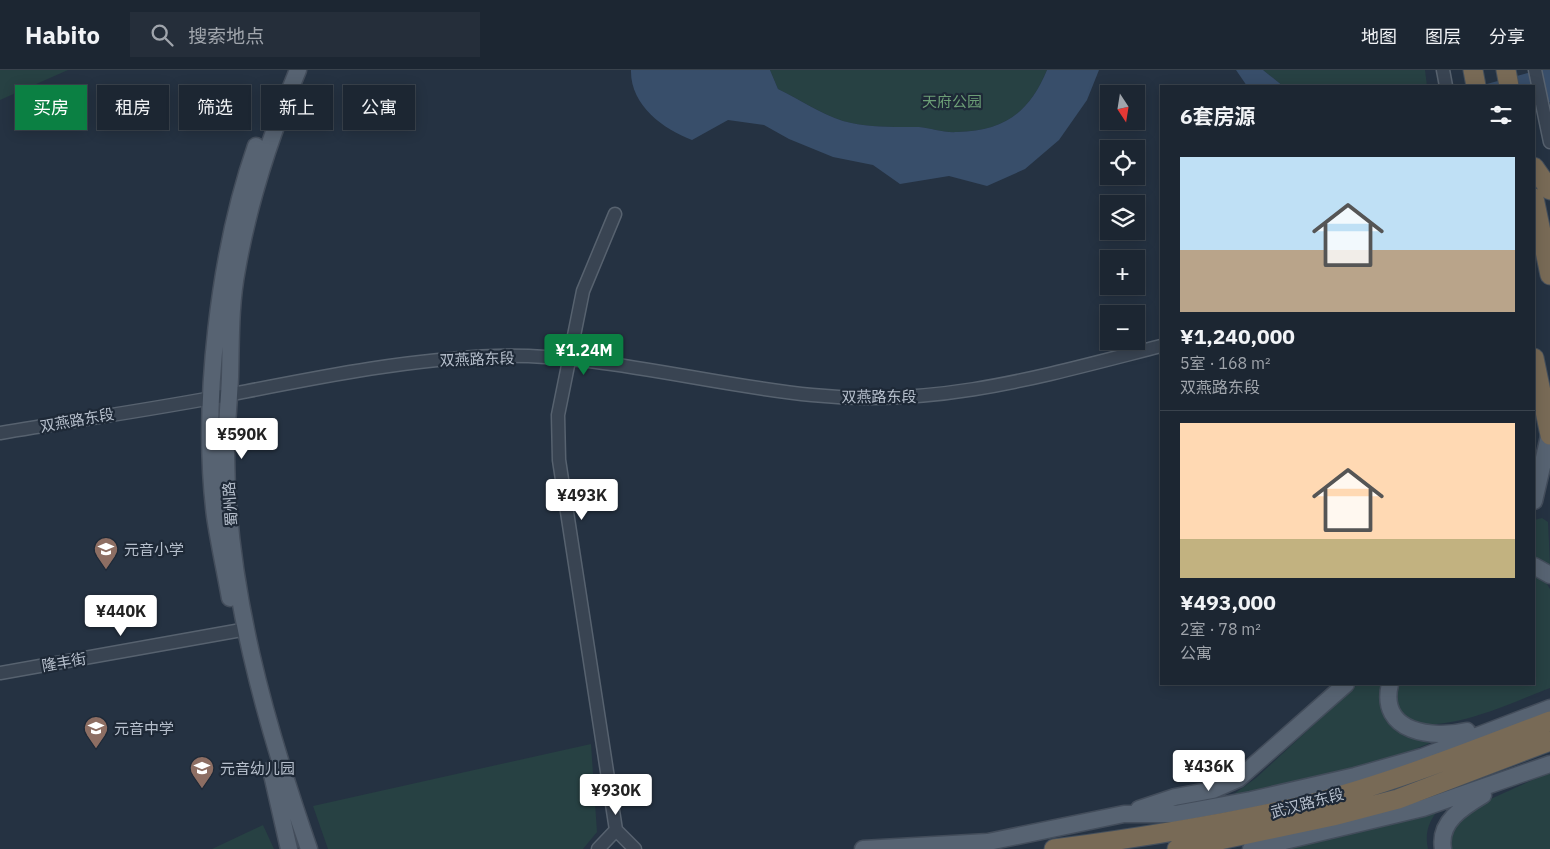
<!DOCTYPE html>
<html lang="zh">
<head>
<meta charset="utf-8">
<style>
	:root { --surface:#1c2632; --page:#252e3a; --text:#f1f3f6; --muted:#a0a5ac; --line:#3a434d; --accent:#0b8043 }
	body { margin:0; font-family:"IBM Plex Sans","Noto Sans SC",sans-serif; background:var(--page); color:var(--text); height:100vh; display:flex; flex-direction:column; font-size:19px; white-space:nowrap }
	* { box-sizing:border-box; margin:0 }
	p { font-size:16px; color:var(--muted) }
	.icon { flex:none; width:28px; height:28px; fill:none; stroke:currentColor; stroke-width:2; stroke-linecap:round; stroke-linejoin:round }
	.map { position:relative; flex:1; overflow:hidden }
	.sheet { position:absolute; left:1160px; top:15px; width:375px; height:600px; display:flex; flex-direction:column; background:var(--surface); border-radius:0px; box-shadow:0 2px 12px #0003,0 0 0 1px var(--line) }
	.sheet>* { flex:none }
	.banner { position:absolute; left:15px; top:15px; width:475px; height:45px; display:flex; gap:10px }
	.needle { width:32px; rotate:168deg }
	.fabs { position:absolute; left:1100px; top:15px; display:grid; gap:10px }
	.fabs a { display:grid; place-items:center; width:45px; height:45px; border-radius:0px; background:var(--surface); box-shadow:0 2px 12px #0003,0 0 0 1px var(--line); font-size:25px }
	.price { position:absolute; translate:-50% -42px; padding:0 11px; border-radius:5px; background:#fff; color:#222; font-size:16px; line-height:32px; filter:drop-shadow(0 1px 2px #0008) }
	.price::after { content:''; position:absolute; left:50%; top:30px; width:15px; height:11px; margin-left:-8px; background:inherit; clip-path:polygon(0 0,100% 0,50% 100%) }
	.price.current { background:var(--accent); color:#fff }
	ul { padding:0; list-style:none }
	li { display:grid; align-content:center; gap:10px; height:265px; padding:0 20px }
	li+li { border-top:1px solid var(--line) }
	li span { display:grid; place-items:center; height:155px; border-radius:0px; color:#555 }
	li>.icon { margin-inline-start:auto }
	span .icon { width:90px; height:90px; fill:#fffc; stroke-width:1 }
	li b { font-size:21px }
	h2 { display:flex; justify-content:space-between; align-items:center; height:60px; padding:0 20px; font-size:21px }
	.chip { padding:0 18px; border-radius:0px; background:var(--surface); box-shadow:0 2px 12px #0003,0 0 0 1px var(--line); font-size:18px; line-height:45px }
	.chip.current { background:var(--accent); color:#fff }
	header { display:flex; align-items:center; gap:30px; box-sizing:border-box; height:70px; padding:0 25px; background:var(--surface); border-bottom:1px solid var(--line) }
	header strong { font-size:24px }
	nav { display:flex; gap:28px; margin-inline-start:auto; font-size:18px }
	.search { width:350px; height:45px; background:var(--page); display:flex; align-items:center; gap:12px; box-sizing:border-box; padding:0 18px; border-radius:0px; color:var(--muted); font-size:19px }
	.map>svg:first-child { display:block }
	.green { fill:#274143 }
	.water { fill:#384e6a }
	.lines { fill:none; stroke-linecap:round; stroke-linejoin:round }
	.minor-casing { stroke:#57626f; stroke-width:15 }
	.major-casing { stroke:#434d5b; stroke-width:19 }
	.highway-casing { stroke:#444f5c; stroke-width:21 }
	.minor { stroke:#394452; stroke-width:12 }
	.major { stroke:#576372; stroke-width:16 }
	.highway { stroke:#786a56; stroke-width:19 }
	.labels { text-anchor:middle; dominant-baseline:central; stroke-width:4.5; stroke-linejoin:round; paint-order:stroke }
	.park-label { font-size:15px; fill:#6c9e76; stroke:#1e2937 }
	.street-label { font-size:15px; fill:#b6bfcc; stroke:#1e2937 }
	.poi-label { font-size:15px; fill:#b6bfcc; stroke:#1e2937; text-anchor:start }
</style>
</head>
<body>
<header>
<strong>Habito</strong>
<div class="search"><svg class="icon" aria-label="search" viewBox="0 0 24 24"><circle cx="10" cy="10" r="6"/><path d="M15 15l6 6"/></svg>搜索地点</div>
<nav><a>地图</a><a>图层</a><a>分享</a></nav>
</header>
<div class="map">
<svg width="1550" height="779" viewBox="0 0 1550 779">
	<rect width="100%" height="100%" fill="#253242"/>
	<path class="green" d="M 0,0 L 68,0 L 0,30 Z
		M 770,0 L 1047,0 C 1029,43 1004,61 957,62 C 944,63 931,58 919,57 C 894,57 867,58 843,51 C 821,44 799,29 778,19 Z
		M 1263,0 L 1425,0 L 1427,16 L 1283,16 Z
		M 1542,448 L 1548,452 L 1550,495 L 1534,487 L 1534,450 Z
		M 1534,505 L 1545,511 L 1550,519 L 1550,618 C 1519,629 1427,675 1401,643 C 1395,636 1395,623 1395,614 L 1534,614 Z
		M 1358,614 L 1381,614 L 1381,628 L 1405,663 L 1430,673 C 1366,701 1295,714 1227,729 L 1256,708 Z
		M 591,674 L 597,762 L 583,779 L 328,779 L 313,736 Z
		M 1550,702 L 1550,779 L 1448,779 L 1451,758 L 1464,741 Z
		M 1443,735 C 1430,748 1424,761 1428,779 L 1285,779 Z
		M 263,755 L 274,779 L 212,779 Z"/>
	<path class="water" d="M 631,0 L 770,0 L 778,19 C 799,29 821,44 843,51 C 868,58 894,57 919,57 C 931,58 944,63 957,62 C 1004,61 1029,43 1047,0 L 1099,0 L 1087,30 L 1059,70 L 1025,99 L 987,116 L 949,106 L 900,114 L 873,95 L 833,87 L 789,69 L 764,55 L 728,50 L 692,70 C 663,59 630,35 631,0 Z
		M 1236,0 L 1263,0 L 1283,16 L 1247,16 Z
		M 1539,0 L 1550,0 L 1550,32 L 1534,36 L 1534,16 L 1479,16 Z"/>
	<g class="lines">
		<g class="minor-casing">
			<path id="minor" d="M 1443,0 L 1446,16
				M 1535,0 L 1550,72
				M 615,144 L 583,221 L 558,345 L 559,390 L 616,760
				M 0,363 C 77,350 156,339 233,324 C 320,307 408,289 496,286 C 599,283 709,315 812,325 C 937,338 1043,306 1161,276
				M 0,603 L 247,559
				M 598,779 L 616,760 L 635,779"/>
		</g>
		<g class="major-casing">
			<path id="major" d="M 298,0 C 271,64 249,131 237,199 C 230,235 231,271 230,307 C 229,333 226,358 226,384 C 227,519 265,652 309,779
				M 1534,431 L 1550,362
				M 1534,496 L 1550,505
				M 230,528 C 225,500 219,473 215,446 C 201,334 219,182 256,76
				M 1390,614 C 1378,663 1433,669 1467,661
				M 271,700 L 289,779
				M 1139,739 L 1175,727 L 1213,720 L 1238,709 L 1346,614
				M 863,779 L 988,772 L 1124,744 L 1175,744 L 1251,730 L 1355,706 L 1422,687 L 1550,638
				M 1251,779 L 1423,738 L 1550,694
				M 1443,779 C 1438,752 1463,737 1483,725"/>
		</g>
		<g class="highway-casing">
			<path id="highway" d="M 1473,0 L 1476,16
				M 1506,0 L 1509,16
				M 1534,97 L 1550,120
				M 1534,128 L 1550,205
				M 1534,288 L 1550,365
				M 1054,779 C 1137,768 1220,755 1302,736 C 1386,715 1469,682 1550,651
				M 1177,779 L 1333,746 L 1398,729 L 1550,671"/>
		</g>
		<use href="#minor" class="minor"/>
		<use href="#major" class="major"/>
		<use href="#highway" class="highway"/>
	</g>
	<defs>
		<g id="school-pin" transform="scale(1.25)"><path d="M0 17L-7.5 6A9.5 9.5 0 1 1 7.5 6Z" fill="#8d6e63" stroke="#1e2937"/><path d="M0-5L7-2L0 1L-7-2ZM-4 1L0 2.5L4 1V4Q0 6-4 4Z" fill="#fff"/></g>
	</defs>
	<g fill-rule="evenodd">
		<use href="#school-pin" x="106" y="479"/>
		<use href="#school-pin" x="96" y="658"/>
		<use href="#school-pin" x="202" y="698"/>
	</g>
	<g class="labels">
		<g class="park-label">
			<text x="952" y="31">天府公园</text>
		</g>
		<g class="street-label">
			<text transform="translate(477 289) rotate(-2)">双燕路东段</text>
			<text x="879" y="326">双燕路东段</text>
			<text transform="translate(77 350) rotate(-10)">双燕路东段</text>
			<text transform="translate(230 434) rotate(-94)">蜀州路</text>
			<text transform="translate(64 592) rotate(-10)">隆丰街</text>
			<text transform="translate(1307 733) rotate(-15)">武汉路东段</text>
		</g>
		<g class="poi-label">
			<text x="124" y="479">元音小学</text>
			<text x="114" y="658">元音中学</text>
			<text x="220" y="698">元音幼儿园</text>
		</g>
	</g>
</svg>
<div class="fabs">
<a><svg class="needle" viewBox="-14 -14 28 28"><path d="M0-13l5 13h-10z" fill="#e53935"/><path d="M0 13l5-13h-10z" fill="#a0a5ac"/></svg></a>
<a><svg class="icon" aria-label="locate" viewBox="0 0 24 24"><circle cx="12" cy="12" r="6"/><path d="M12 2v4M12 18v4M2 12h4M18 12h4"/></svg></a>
<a><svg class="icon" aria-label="layers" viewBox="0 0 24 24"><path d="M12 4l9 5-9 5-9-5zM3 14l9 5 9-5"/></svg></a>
<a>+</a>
<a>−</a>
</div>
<b class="price current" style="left:584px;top:306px">¥1.24M</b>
<b class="price" style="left:242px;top:390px">¥590K</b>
<b class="price" style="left:582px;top:451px">¥493K</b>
<b class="price" style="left:121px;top:567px">¥440K</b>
<b class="price" style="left:1209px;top:722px">¥436K</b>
<b class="price" style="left:616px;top:746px">¥930K</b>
<div class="banner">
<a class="chip current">买房</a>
<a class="chip">租房</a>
<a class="chip">筛选</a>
<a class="chip">新上</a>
<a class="chip">公寓</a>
</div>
<section class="sheet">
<h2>6套房源<svg class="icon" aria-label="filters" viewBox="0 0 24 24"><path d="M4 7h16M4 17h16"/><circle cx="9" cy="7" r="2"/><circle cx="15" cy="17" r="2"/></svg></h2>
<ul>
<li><span style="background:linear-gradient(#bfe0f5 60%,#b9a48a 0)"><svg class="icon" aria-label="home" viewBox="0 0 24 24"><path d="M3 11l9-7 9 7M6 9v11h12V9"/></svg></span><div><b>¥1,240,000</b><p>5室 · 168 m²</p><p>双燕路东段</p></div></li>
<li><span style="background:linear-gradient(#ffd9b3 75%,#c2b280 0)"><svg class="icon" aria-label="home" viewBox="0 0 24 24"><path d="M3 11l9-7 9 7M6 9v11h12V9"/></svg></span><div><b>¥493,000</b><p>2室 · 78 m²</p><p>公寓</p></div></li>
</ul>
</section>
</div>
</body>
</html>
